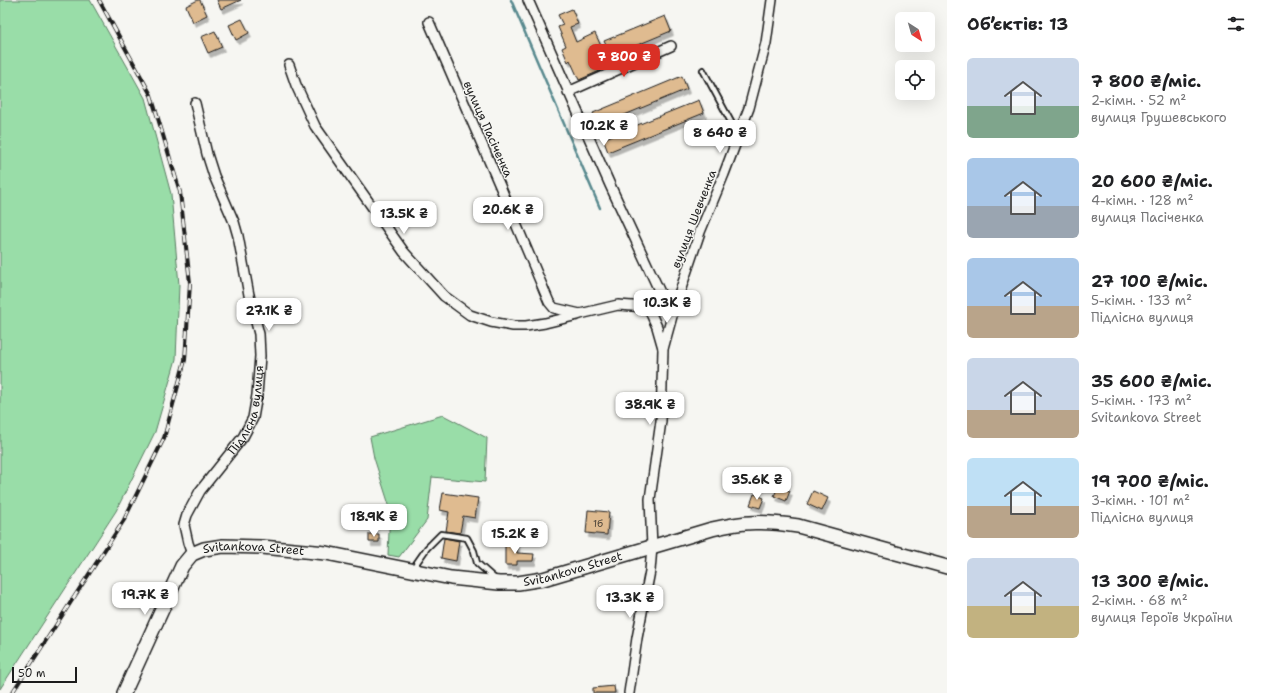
<!DOCTYPE html>
<html lang="uk">
<head>
<meta charset="utf-8">
<style>
	:root { --surface:#fff; --page:#f6f6f6; --text:#202124; --muted:#757577; --accent:#d93025 }
	body { margin:0; font-family:"Shantell Sans",sans-serif; background:var(--page); color:var(--text); height:100vh; display:flex; flex-direction:column; font-size:15px; white-space:nowrap }
	* { box-sizing:border-box; margin:0 }
	p { font-size:13px; color:var(--muted) }
	.icon { flex:none; width:22px; height:22px; fill:none; stroke:currentColor; stroke-width:2; stroke-linecap:round; stroke-linejoin:round }
	.map { position:relative; flex:1; overflow:hidden }
	.drawer { display:flex; flex-direction:column; background:var(--surface); width:320px }
	.drawer>* { flex:none }
	.needle { width:26px; rotate:143deg }
	.fabs { position:absolute; left:895px; top:12px; display:grid; gap:8px }
	.fabs a { display:grid; place-items:center; width:40px; height:40px; border-radius:6px; background:var(--surface); box-shadow:0 4px 16px #0002; font-size:20px }
	.scale { position:absolute; left:12px; bottom:10px; width:65px; box-sizing:border-box; padding-left:4px; border:2px solid #1c1c1c; border-top:0; font-size:11px; line-height:14px; white-space:nowrap; color:#1c1c1c; -webkit-text-stroke:3px #f6f6f2; paint-order:stroke }
	.price { position:absolute; translate:-50% -34px; padding:0 9px; border-radius:8px; background:#fff; color:#222; font-size:13px; line-height:26px; filter:drop-shadow(0 1px 2px #0008) }
	.price::after { content:''; position:absolute; left:50%; top:24px; width:12px; height:9px; margin-left:-6px; background:inherit; clip-path:polygon(0 0,100% 0,50% 100%) }
	.price.active { background:var(--accent); color:#fff }
	ul { padding:0; list-style:none }
	li { display:flex; align-items:center; gap:12px; height:100px; padding:0 20px }
	li span { display:grid; place-items:center; flex:none; width:112px; height:80px; border-radius:6px; color:#555 }
	li>.icon { margin-inline-start:auto }
	span .icon { width:48px; height:48px; fill:#fffc; stroke-width:1 }
	li b { font-size:17px }
	h2 { display:flex; justify-content:space-between; align-items:center; height:48px; padding:0 20px; font-size:17px }
	main { display:flex; flex:1; min-height:0 }
	.map>svg:first-child { display:block }
	.green { fill:#99dda8; stroke:#5a7c62 }
	.lines { fill:none; stroke-linecap:round; stroke-linejoin:round }
	.stream { stroke:#58898e; stroke-width:2.5 }
	.building { fill:#dfbb90; stroke:#1c1c1c; filter:url(#shadow) }
	.lane-casing { stroke:#1c1c1c; stroke-width:8 }
	.street-casing { stroke:#1c1c1c; stroke-width:12 }
	.secondary-casing { stroke:#1c1c1c; stroke-width:16 }
	.lane { stroke:#f6f6f2; stroke-width:4.5 }
	.street { stroke:#f6f6f2; stroke-width:9 }
	.secondary { stroke:#f6f6f2; stroke-width:13 }
	.rail-casing { stroke:#1c1c1c; stroke-width:4 }
	.rail { stroke:#f6f6f2; stroke-width:2.5; stroke-dasharray:8; stroke-linecap:butt }
	.labels { text-anchor:middle; dominant-baseline:central; stroke-width:3; stroke-linejoin:round; paint-order:stroke }
	.number-label { font-size:10px; fill:#4d4439 }
	.street-label { font-size:12px; fill:#1c1c1c; stroke:#f6f6f2 }
</style>
</head>
<body>
<main>
<div class="map">
<svg width="947" height="693" viewBox="0 0 947 693">
	<defs>
		<filter id="shadow"><feDropShadow dx="2.5" dy="4.5" stdDeviation="0" flood-color="#0004"/></filter>
	</defs>
	<rect width="100%" height="100%" fill="#f6f6f2"/>
	<filter id="ink" filterUnits="userSpaceOnUse"><feTurbulence type="fractalNoise" baseFrequency=".025" numOctaves="2"/><feDisplacementMap in="SourceGraphic" scale="8" xChannelSelector="R" yChannelSelector="G"/><feConvolveMatrix kernelMatrix="1 2 1 2 8 2 1 2 1" color-interpolation-filters="sRGB"/></filter>
	<g filter="url(#ink)">
		<path class="green" d="M 0,0 L 90,0 L 145,98 L 171,194 L 179,285 L 176,359 L 155,432 L 116,511 L 0,689 Z
			M 443,415 L 487,438 L 485,482 L 432,477 L 427,520 L 399,557 L 388,555 L 390,508 L 374,458 L 370,437 Z"/>
		<g class="lines">
			<path class="stream" d="M 511,0 L 600,208"/>
		</g>
		<path class="building" d="M 198,0 L 200,0 L 207,15 L 193,22 L 186,6 Z
			M 217,0 L 241,0 L 221,9 Z
			M 572,9 L 578,24 L 570,27 L 576,42 L 595,33 L 601,46 L 593,50 L 602,70 L 579,80 L 570,60 L 568,62 L 562,48 L 566,46 L 558,27 L 563,25 L 558,15 Z
			M 665,16 L 671,31 L 611,56 L 604,41 Z
			M 242,19 L 249,33 L 236,40 L 229,25 Z
			M 215,31 L 222,47 L 208,53 L 201,37 Z
			M 682,76 L 687,89 L 598,126 L 593,113 Z
			M 699,100 L 704,113 L 608,152 L 603,139 Z
			M 778,487 L 790,491 L 786,501 L 774,496 Z
			M 813,491 L 828,498 L 822,511 L 807,504 Z
			M 443,493 L 478,498 L 475,518 L 463,516 L 460,533 L 446,531 L 449,512 L 440,510 Z
			M 754,494 L 764,498 L 760,508 L 750,505 Z
			M 588,510 L 609,512 L 607,535 L 586,533 Z
			M 369,534 L 379,534 L 379,542 L 369,542 Z
			M 444,538 L 459,541 L 456,561 L 441,558 Z
			M 505,542 L 517,542 L 517,553 L 534,554 L 533,561 L 517,561 L 517,565 L 505,565 Z
			M 614,686 L 615,693 L 593,693 L 593,688 Z"/>
		<g class="lines">
			<g class="lane-casing">
				<path id="lane" d="M 703,70 L 738,135
					M 413,568 L 427,548 L 441,534 L 467,538 L 474,551 L 477,563 L 495,579"/>
			</g>
			<g class="street-casing">
				<g id="street">
					<path d="M 528,0 L 610,185 L 664,301 L 673,308"/>
					<path d="M 429,22 L 500,186 L 549,302 L 554,308 L 580,314 L 618,305 L 674,309"/>
					<path d="M 289,65 L 296,85 L 315,126 L 404,252 L 444,296 L 470,315 L 491,322 L 513,326 L 526,326 L 545,323 L 578,315"/>
					<path d="M 568,92 L 671,46"/>
					<path d="M 648,307 L 657,327 L 663,348"/>
					<path id="s1" d="M 192,554 L 188,543 L 184,525 L 187,515 L 200,491 L 243,437 L 253,418 L 257,395 L 260,356 L 259,334 L 249,295 L 238,236 L 234,222 L 214,176 L 207,154 L 195,103"/>
					<path d="M 629,693 L 637,638 L 650,571 L 652,547 L 650,499 L 661,421 L 663,349 L 674,309 L 700,232 L 724,174 L 749,108 L 766,43 L 772,0"/>
				</g>
			</g>
			<g class="secondary-casing">
				<g id="secondary">
					<path id="s2" d="M 124,693 L 182,566 L 192,554 L 204,549 L 223,546 L 262,547 L 326,553 L 451,578 L 499,583 L 518,583 L 543,579 L 712,529 C 745,521 765,521 798,526 L 947,567"/>
				</g>
			</g>
			<use href="#lane" class="lane"/>
			<use href="#street" class="street"/>
			<use href="#secondary" class="secondary"/>
			<g class="rail-casing">
				<path id="rail" d="M 12,693 L 124,520 L 164,438 L 185,360 L 190,283 L 180,192 L 151,95 L 99,0"/>
			</g>
			<use href="#rail" class="rail"/>
		</g>
	</g>
	<g class="labels">
		<g class="number-label">
			<text x="598" y="523">1б</text>
		</g>
		<g class="street-label">
			<text transform="translate(488 129) rotate(66)">вулиця Пасіченка</text>
			<text transform="translate(694 219) rotate(-69)">вулиця Шевченка</text>
			<text stroke="none"><textPath href="#s1" startOffset="164">Підлісна вулиця</textPath></text>
			<text stroke="none"><textPath href="#s2" startOffset="218">Svitankova Street</textPath></text>
			<text stroke="none"><textPath href="#s2" startOffset="542">Svitankova Street</textPath></text>
		</g>
	</g>
</svg>
<div class="fabs">
<a><svg class="needle" viewBox="-14 -14 28 28"><path d="M0-13l5 13h-10z" fill="#e53935"/><path d="M0 13l5-13h-10z" fill="#757577"/></svg></a>
<a><svg class="icon" aria-label="locate" viewBox="0 0 24 24"><circle cx="12" cy="12" r="6"/><path d="M12 2v4M12 18v4M2 12h4M18 12h4"/></svg></a>
</div>
<div class="scale">50 m</div>
<b class="price active" style="left:624px;top:78px">7 800 ₴</b>
<b class="price" style="left:604px;top:147px">10.2K ₴</b>
<b class="price" style="left:720px;top:154px">8 640 ₴</b>
<b class="price" style="left:508px;top:231px">20.6K ₴</b>
<b class="price" style="left:404px;top:235px">13.5K ₴</b>
<b class="price" style="left:667px;top:324px">10.3K ₴</b>
<b class="price" style="left:269px;top:332px">27.1K ₴</b>
<b class="price" style="left:650px;top:426px">38.9K ₴</b>
<b class="price" style="left:757px;top:501px">35.6K ₴</b>
<b class="price" style="left:374px;top:538px">18.9K ₴</b>
<b class="price" style="left:515px;top:555px">15.2K ₴</b>
<b class="price" style="left:145px;top:616px">19.7K ₴</b>
<b class="price" style="left:630px;top:619px">13.3K ₴</b>
</div>
<section class="drawer">
<h2>Об’єктів: 13<svg class="icon" aria-label="filters" viewBox="0 0 24 24"><path d="M4 7h16M4 17h16"/><circle cx="9" cy="7" r="2"/><circle cx="15" cy="17" r="2"/></svg></h2>
<ul>
<li><span style="background:linear-gradient(#c9d6e8 60%,#7fa58c 0)"><svg class="icon" aria-label="home" viewBox="0 0 24 24"><path d="M3 11l9-7 9 7M6 9v11h12V9"/></svg></span><div><b>7 800 ₴/міс.</b><p>2-кімн. · 52 m²</p><p>вулиця Грушевського</p></div></li>
<li><span style="background:linear-gradient(#a9c7e8 60%,#9aa5b1 0)"><svg class="icon" aria-label="home" viewBox="0 0 24 24"><path d="M3 11l9-7 9 7M6 9v11h12V9"/></svg></span><div><b>20 600 ₴/міс.</b><p>4-кімн. · 128 m²</p><p>вулиця Пасіченка</p></div></li>
<li><span style="background:linear-gradient(#a9c7e8 60%,#b9a48a 0)"><svg class="icon" aria-label="home" viewBox="0 0 24 24"><path d="M3 11l9-7 9 7M6 9v11h12V9"/></svg></span><div><b>27 100 ₴/міс.</b><p>5-кімн. · 133 m²</p><p>Підлісна вулиця</p></div></li>
<li><span style="background:linear-gradient(#c9d6e8 65%,#b9a48a 0)"><svg class="icon" aria-label="home" viewBox="0 0 24 24"><path d="M3 11l9-7 9 7M6 9v11h12V9"/></svg></span><div><b>35 600 ₴/міс.</b><p>5-кімн. · 173 m²</p><p>Svitankova Street</p></div></li>
<li><span style="background:linear-gradient(#bfe0f5 60%,#b9a48a 0)"><svg class="icon" aria-label="home" viewBox="0 0 24 24"><path d="M3 11l9-7 9 7M6 9v11h12V9"/></svg></span><div><b>19 700 ₴/міс.</b><p>3-кімн. · 101 m²</p><p>Підлісна вулиця</p></div></li>
<li><span style="background:linear-gradient(#c9d6e8 60%,#c2b280 0)"><svg class="icon" aria-label="home" viewBox="0 0 24 24"><path d="M3 11l9-7 9 7M6 9v11h12V9"/></svg></span><div><b>13 300 ₴/міс.</b><p>2-кімн. · 68 m²</p><p>вулиця Героїв України</p></div></li>
</ul>
</section>
</main>
</body>
</html>
